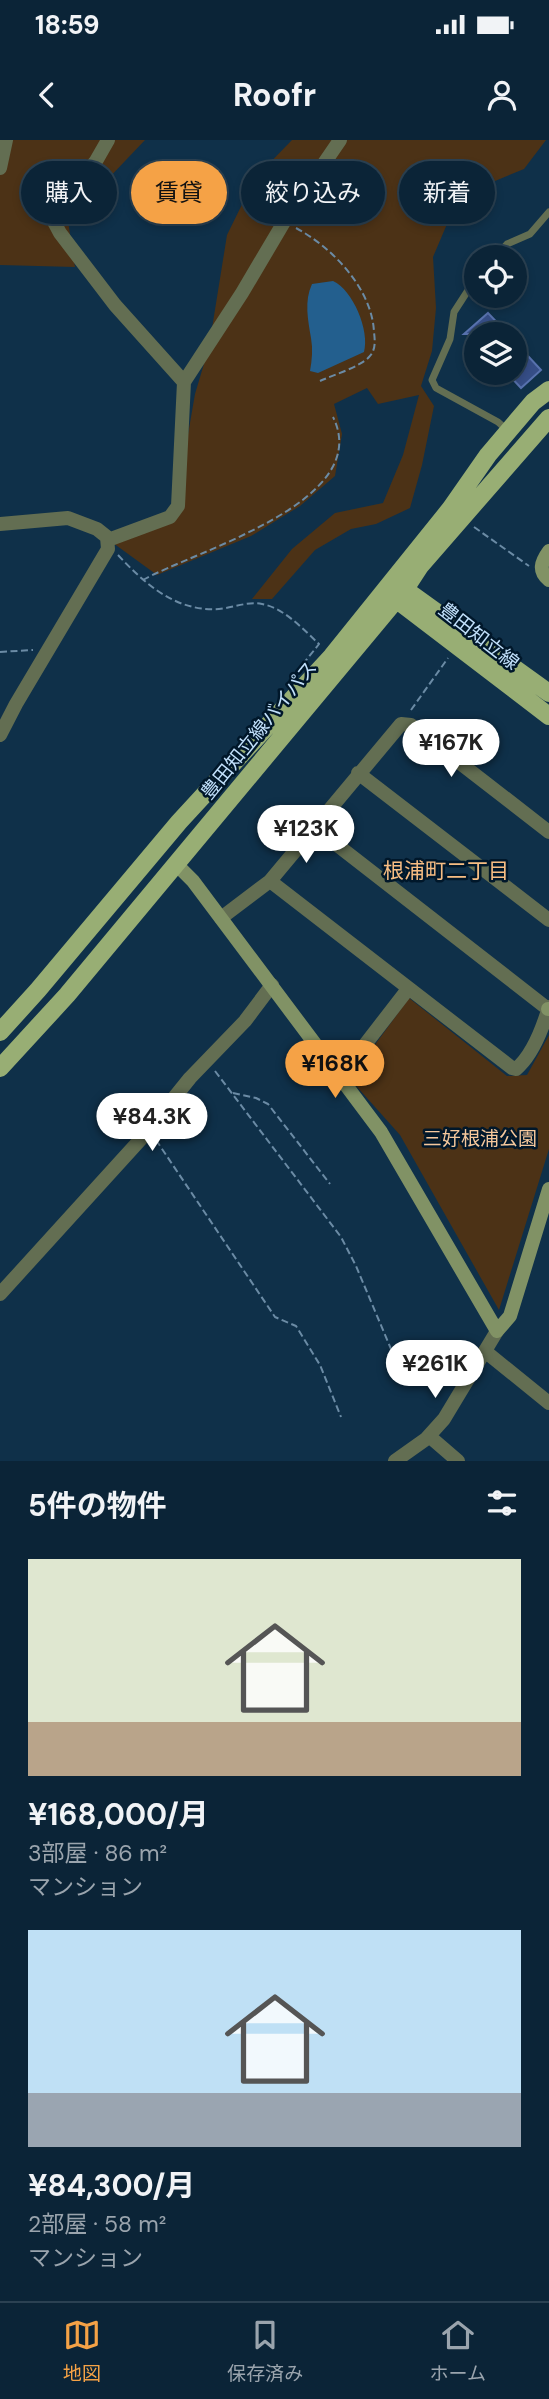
<!DOCTYPE html>
<html lang="ja">
<head>
<meta charset="utf-8">
<style>
	:root { --surface:#0b2437; --page:#193042; --text:#f1f3f6; --muted:#9aa4ad; --line:#2b4152; --accent:#f5a246 }
	body { margin:0; font-family:"DM Sans","Noto Sans JP",sans-serif; background:var(--page); color:var(--text); height:100vh; display:flex; flex-direction:column; font-size:26px; white-space:nowrap }
	* { box-sizing:border-box; margin:0 }
	p { font-size:23px; color:var(--muted) }
	.icon { flex:none; width:38px; height:38px; fill:none; stroke:currentColor; stroke-width:2; stroke-linecap:round; stroke-linejoin:round }
	.map { position:relative; height:1321px; overflow:hidden }
	.sheet { display:flex; flex-direction:column; background:var(--surface); flex:1 }
	.sheet>* { flex:none }
	.top-card { position:absolute; left:21px; top:21px; width:508px; height:63px; display:flex; gap:14px }
	.tools { position:absolute; left:464px; top:105px; display:grid; gap:14px }
	.tools a { display:grid; place-items:center; width:63px; height:63px; border-radius:50%; background:var(--surface); box-shadow:0 4px 10px #0003,0 0 0 2px var(--line); font-size:35px }
	.price { position:absolute; translate:-50% -60px; padding:0 16px; border-radius:24px; background:#fff; color:#222; font-size:23px; line-height:46px; filter:drop-shadow(0 2px 4px #0008) }
	.price::after { content:''; position:absolute; left:50%; top:42px; width:21px; height:16px; margin-left:-10px; background:inherit; clip-path:polygon(0 0,100% 0,50% 100%) }
	.price.on { background:var(--accent); color:#111 }
	ul { padding:0; list-style:none }
	li { display:grid; align-content:center; gap:14px; height:371px; padding:0 28px }
	li span { display:grid; place-items:center; height:217px; border-radius:0px; color:#555 }
	li>.icon { margin-inline-start:auto }
	span .icon { width:126px; height:126px; fill:#fffc; stroke-width:1 }
	li b { font-size:30px }
	h2 { display:flex; justify-content:space-between; align-items:center; height:84px; padding:0 28px; font-size:30px }
	.pill { padding:0 24px; border-radius:32px; background:var(--surface); box-shadow:0 4px 10px #0003,0 0 0 2px var(--line); font-size:24px; line-height:63px }
	.pill.on { background:var(--accent); color:#111 }
	.status { display:flex; justify-content:space-between; align-items:center; height:49px; padding:0 35px; background:var(--surface); direction:ltr }
	.status svg { height:19px; fill:currentColor }
	header { display:flex; justify-content:space-between; align-items:center; height:91px; padding:0 28px; background:var(--surface); font-size:32px; font-weight:700 }
	.tabs { display:flex; justify-content:space-around; align-items:center; height:98px; border-top:2px solid var(--line); background:var(--surface); font-size:19px; color:var(--muted) }
	.tabs a { display:grid; justify-items:center; gap:4px }
	.tabs .on { color:var(--accent) }
	.map>svg:first-child { display:block }
	.green { fill:#4c3216 }
	.water { fill:#235f8e }
	.building { fill:#364e87; stroke:#5872ae; stroke-width:2 }
	.lines { fill:none; stroke-linecap:round; stroke-linejoin:round }
	.path { stroke:#6b8ba5; stroke-width:2; stroke-dasharray:7 3.5; stroke-linecap:butt }
	.lane { stroke:#636e52; stroke-width:7 }
	.street { stroke:#636e52; stroke-width:14 }
	.secondary { stroke:#819265; stroke-width:14 }
	.primary { stroke:#98ae74; stroke-width:18 }
	.labels { text-anchor:middle; dominant-baseline:central; stroke-width:5; stroke-linejoin:round; paint-order:stroke }
	.street-label { font-size:19px; fill:#c2e1fc; stroke:#00172a }
	.park-label { font-size:19px; fill:#f5c89c; stroke:#00172a }
	.neighbourhood-label { font-size:21px; fill:#f7bd83; stroke:#00172a }
</style>
</head>
<body>
<div class="status"><b>18:59</b><svg viewBox="0 0 49 12"><path d="M0 12V9h3v3zM5 12V6h3v6zM10 12V3h3v9zM15 12V0h3v12zM26 1h20v11H26zM47 4h2v5h-2z"/></svg></div>
<header><svg class="icon" aria-label="back" viewBox="0 0 24 24"><path d="M15 5l-7 7 7 7"/></svg>Roofr<svg class="icon" aria-label="person" viewBox="0 0 24 24"><circle cx="12" cy="8" r="4"/><path d="M4 21q1-7 8-7t8 7"/></svg></header>
<div class="map">
<svg width="549" height="1321" viewBox="0 0 549 1321">
	<rect width="100%" height="100%" fill="#0f3049"/>
	<path class="green" d="M 0,0 L 145,0 L 68,81 L 75,127 L 0,125 Z
		M 292,0 L 546,0 L 524,29 L 495,41 L 447,84 L 433,117 L 436,168 L 432,211 L 421,246 L 434,266 L 422,325 L 410,368 L 376,384 L 351,389 L 315,410 L 272,459 L 252,459 L 292,409 L 335,373 L 383,363 L 403,315 L 419,255 L 378,264 L 367,248 L 334,264 L 342,294 L 335,336 L 300,366 L 251,396 L 157,435 L 113,403 L 173,381 L 195,254 L 209,207 L 227,95 L 255,38 Z
		M 409,858 L 507,936 L 527,935 L 549,895 L 549,1009 L 499,1170 L 400,995 L 350,939 Z"/>
	<path class="water" d="M 333,141 C 353,150 370,191 364,212 L 318,233 L 310,231 C 312,220 313,209 311,198 C 308,180 304,161 312,144 Z"/>
	<path class="building" d="M 488,173 L 508,194 L 464,194 Z
		M 514,201 L 541,230 L 521,248 L 507,233 L 514,233 Z"/>
	<g class="lines">
		<path class="path" d="M 296,88 C 333,108 372,149 374,192 C 375,201 376,210 369,217 C 360,227 333,235 320,241
			M 474,387 L 529,426
			M 118,415 C 145,444 176,472 219,469 C 233,468 247,461 262,464 C 284,468 303,489 319,504 L 300,528
			M 143,440 C 194,411 375,362 333,277
			M 0,512 L 33,510
			M 411,570 L 448,518
			M 215,931 L 341,1097 L 356,1126 L 391,1209
			M 233,953 L 256,958 L 268,964 L 330,1044
			M 156,1000 L 275,1177 L 296,1186 L 320,1225 L 341,1277"/>
		<path class="lane" d="M 495,117 L 507,104 L 530,94 L 549,72
			M 476,138 L 454,172 L 450,199 L 432,240 L 436,248 L 498,282 L 508,291"/>
		<path class="street" d="M 108,0 L 96,21 L 60,62 L 52,78 L 60,93 L 115,165 L 184,242
			M 0,28 L 6,0
			M 0,384 L 68,378 L 97,389 L 107,397 L 108,409 L 16,564 L 0,595
			M 108,400 L 170,377 L 178,366 L 184,242 L 242,153 L 284,82 L 340,0
			M 358,633 L 549,780
			M 314,687 L 548,869
			M 270,741 L 512,928 L 516,929 C 533,915 543,887 549,867
			M 221,778 L 270,741 L 401,584 L 411,585 L 549,692
			M 340,937 L 408,849
			M 0,1154 L 140,1000 L 190,938 L 245,881 L 272,845
			M 486,1212 L 549,1263
			M 429,1296 L 458,1321
			M 395,1321 L 426,1299 L 444,1279 L 497,1191"/>
		<path class="secondary" d="M 549,411 C 541,422 538,431 549,440
			M 176,724 L 193,741 L 381,992 L 497,1191 L 510,1176 L 549,1049
			M 548,869 L 549,869"/>
		<path class="primary" d="M 396,443 L 549,553
			M 388,453 L 549,576
			M 0,892 L 38,850 L 179,682 L 332,516 L 451,368 L 488,315 L 533,262 L 549,250
			M 0,928 L 67,855 L 405,449 L 420,426 L 549,278"/>
	</g>
	<g class="labels">
		<g class="street-label">
			<text transform="translate(479 496) rotate(38)">豊田知立線</text>
			<text transform="translate(259 590) rotate(-51)">豊田知立線バイパス</text>
		</g>
		<g class="park-label">
			<text x="480" y="998">三好根浦公園</text>
		</g>
		<g class="neighbourhood-label">
			<text x="446" y="731">根浦町二丁目</text>
		</g>
	</g>
</svg>
<div class="tools">
<a><svg class="icon" aria-label="locate" viewBox="0 0 24 24"><circle cx="12" cy="12" r="6"/><path d="M12 2v4M12 18v4M2 12h4M18 12h4"/></svg></a>
<a><svg class="icon" aria-label="layers" viewBox="0 0 24 24"><path d="M12 4l9 5-9 5-9-5zM3 14l9 5 9-5"/></svg></a>
</div>
<b class="price" style="left:451px;top:639px">¥167K</b>
<b class="price" style="left:306px;top:725px">¥123K</b>
<b class="price on" style="left:335px;top:960px">¥168K</b>
<b class="price" style="left:152px;top:1013px">¥84.3K</b>
<b class="price" style="left:435px;top:1260px">¥261K</b>
<div class="top-card">
<a class="pill">購入</a>
<a class="pill on">賃貸</a>
<a class="pill">絞り込み</a>
<a class="pill">新着</a>
</div>
</div>
<section class="sheet">
<h2>5件の物件<svg class="icon" aria-label="filters" viewBox="0 0 24 24"><path d="M4 7h16M4 17h16"/><circle cx="9" cy="7" r="2"/><circle cx="15" cy="17" r="2"/></svg></h2>
<ul>
<li><span style="background:linear-gradient(#dfe7d0 75%,#b9a48a 0)"><svg class="icon" aria-label="home" viewBox="0 0 24 24"><path d="M3 11l9-7 9 7M6 9v11h12V9"/></svg></span><div><b>¥168,000/月</b><p>3部屋 · 86 m²</p><p>マンション</p></div></li>
<li><span style="background:linear-gradient(#bfe0f5 75%,#9aa5b1 0)"><svg class="icon" aria-label="home" viewBox="0 0 24 24"><path d="M3 11l9-7 9 7M6 9v11h12V9"/></svg></span><div><b>¥84,300/月</b><p>2部屋 · 58 m²</p><p>マンション</p></div></li>
</ul>
</section>
<nav class="tabs">
<a class="on"><svg class="icon" aria-label="map" viewBox="0 0 24 24"><path d="M3 6l6-2 6 2 6-2v14l-6 2-6-2-6 2zM9 4v14M15 6v14"/></svg>地図</a>
<a><svg class="icon" aria-label="saved" viewBox="0 0 24 24"><path d="M7 4h10v16l-5-4-5 4z"/></svg>保存済み</a>
<a><svg class="icon" aria-label="home" viewBox="0 0 24 24"><path d="M3 11l9-7 9 7M6 9v11h12V9"/></svg>ホーム</a>
</nav>
</body>
</html>
